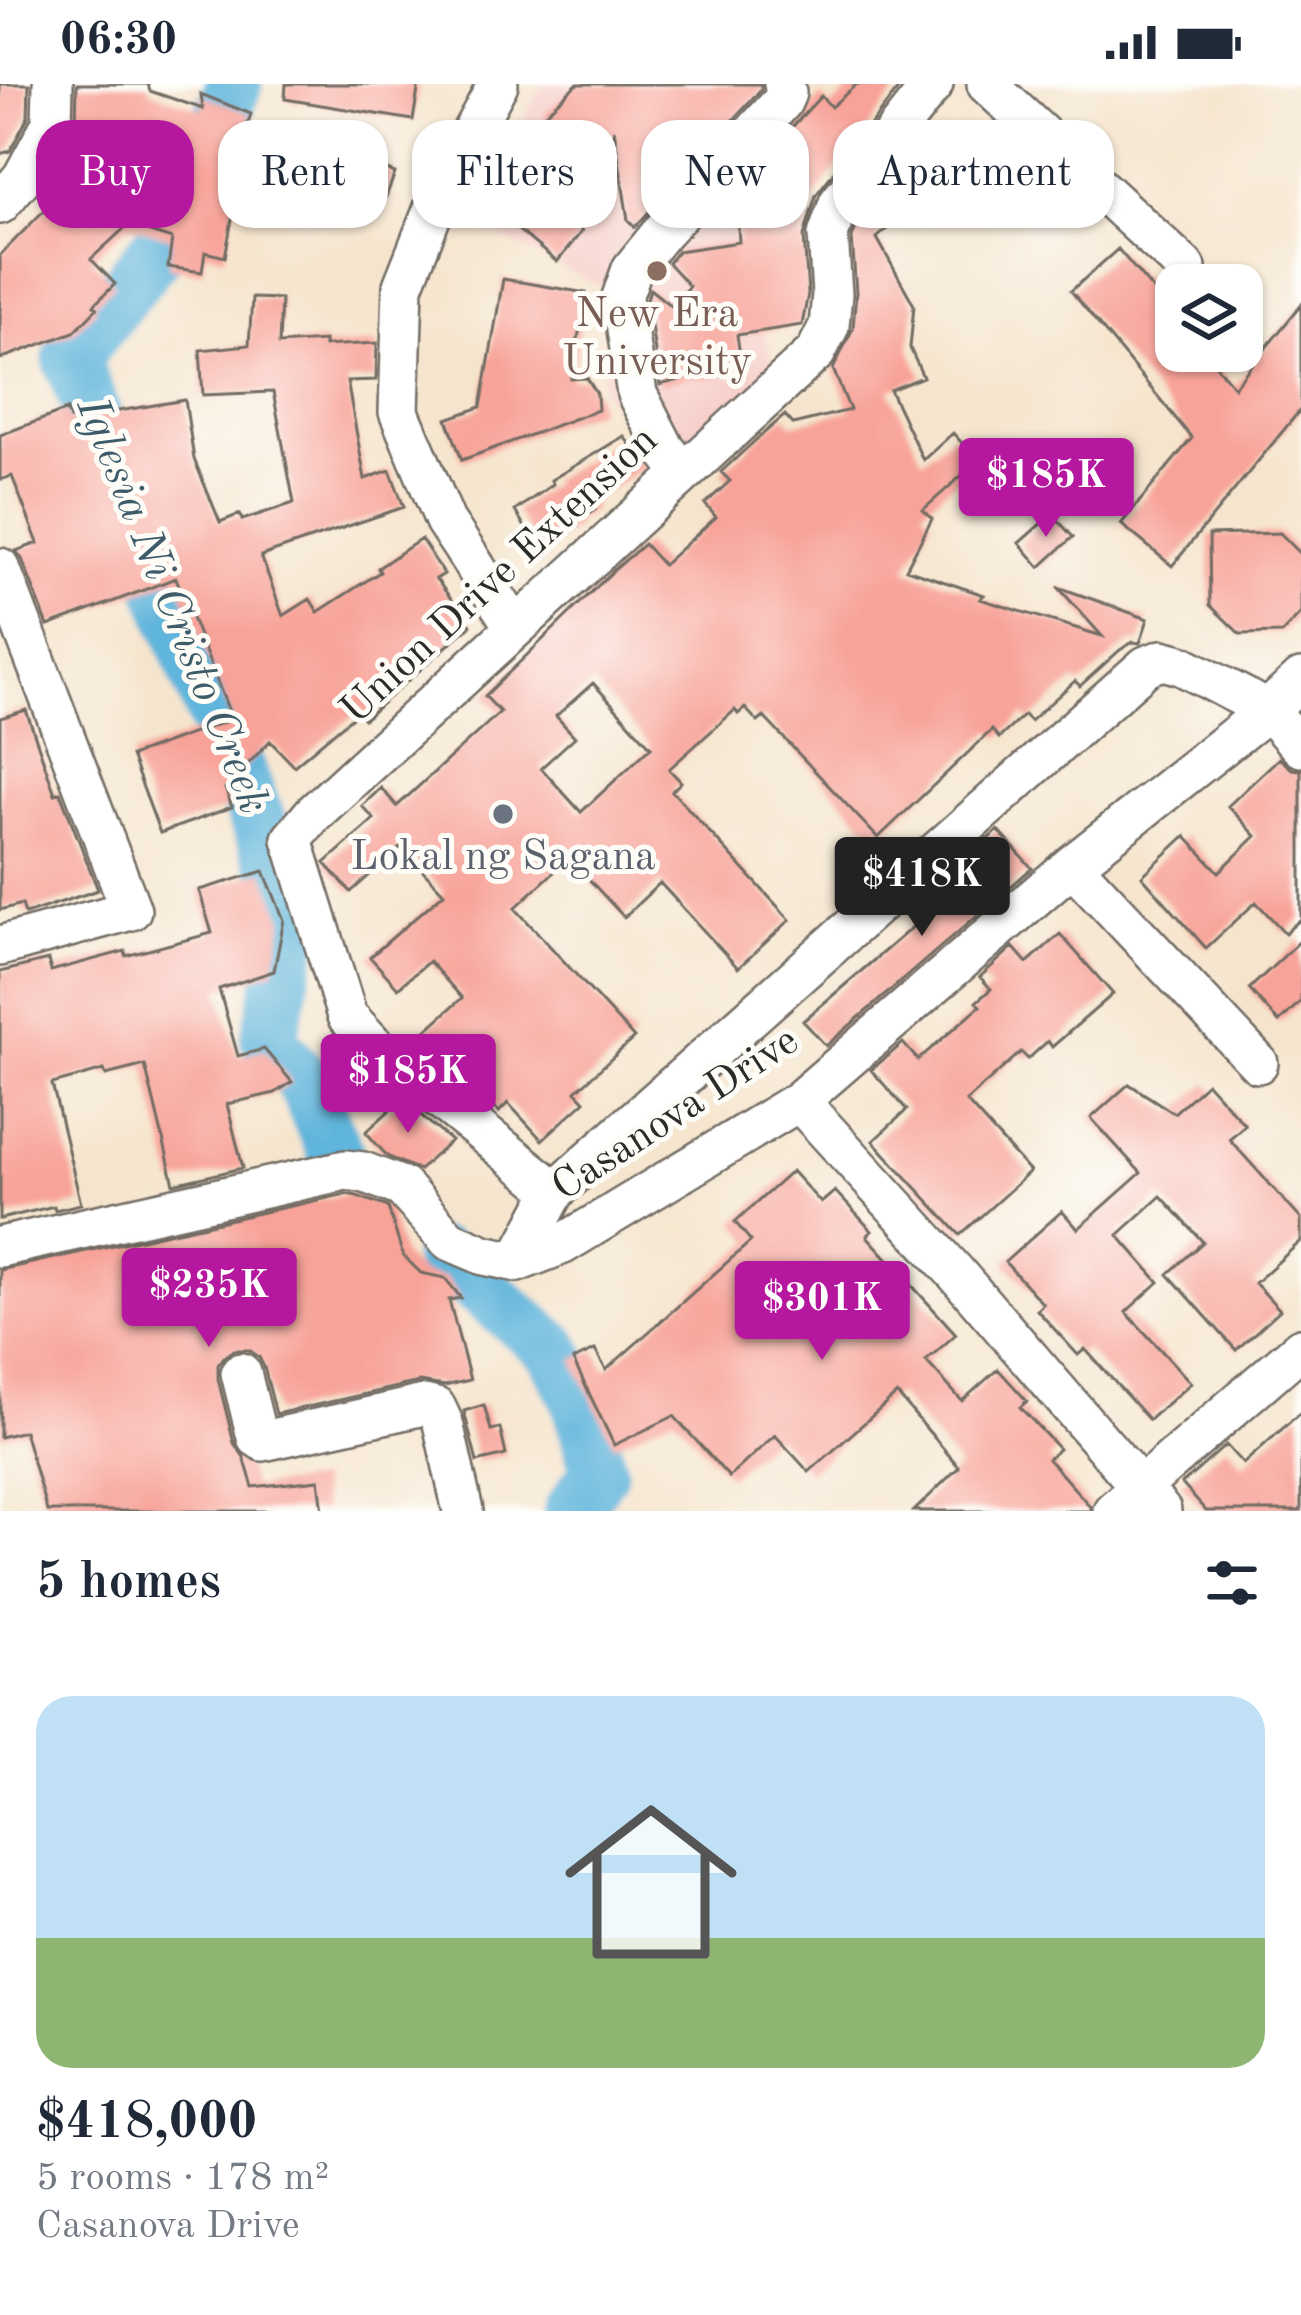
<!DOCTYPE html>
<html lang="en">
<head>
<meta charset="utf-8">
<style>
	:root { --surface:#fff; --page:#f2f2f3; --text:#1f2937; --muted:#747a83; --line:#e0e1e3; --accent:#b5179e }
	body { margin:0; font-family:"Old Standard TT",serif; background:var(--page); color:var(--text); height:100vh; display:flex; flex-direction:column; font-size:45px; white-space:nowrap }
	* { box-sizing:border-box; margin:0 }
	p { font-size:39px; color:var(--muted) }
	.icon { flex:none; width:66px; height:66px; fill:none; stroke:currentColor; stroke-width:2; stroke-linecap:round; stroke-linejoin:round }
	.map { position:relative; height:1427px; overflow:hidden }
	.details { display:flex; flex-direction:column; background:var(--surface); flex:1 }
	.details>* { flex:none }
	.guide { position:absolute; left:36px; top:36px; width:1230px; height:108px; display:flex; gap:24px }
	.fabs { position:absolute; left:1155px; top:180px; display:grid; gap:24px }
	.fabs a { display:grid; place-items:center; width:108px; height:108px; border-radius:24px; background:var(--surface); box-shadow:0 3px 9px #0004; font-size:60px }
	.price { position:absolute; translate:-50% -102px; padding:0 27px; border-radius:12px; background:var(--accent); color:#fff; font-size:39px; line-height:78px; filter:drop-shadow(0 3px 6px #0008) }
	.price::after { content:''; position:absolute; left:50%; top:72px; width:36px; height:27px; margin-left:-18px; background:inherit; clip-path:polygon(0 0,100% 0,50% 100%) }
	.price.selected { background:#222; color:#fff }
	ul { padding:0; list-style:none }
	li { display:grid; align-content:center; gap:24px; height:636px; padding:0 36px }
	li+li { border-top:3px solid var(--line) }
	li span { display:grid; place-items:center; height:372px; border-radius:36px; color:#555 }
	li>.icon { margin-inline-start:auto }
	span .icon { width:216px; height:216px; fill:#fffc; stroke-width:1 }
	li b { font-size:51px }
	h2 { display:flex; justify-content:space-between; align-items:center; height:144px; padding:0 36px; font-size:51px }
	.tag { padding:0 42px; border-radius:36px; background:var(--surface); box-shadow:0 3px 9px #0004; font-size:42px; line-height:108px }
	.tag.selected { background:var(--accent); color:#fff }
	.status { display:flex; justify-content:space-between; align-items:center; height:84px; padding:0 60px; background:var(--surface); direction:ltr }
	.status svg { height:33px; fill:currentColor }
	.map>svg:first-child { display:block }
	.built { fill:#f7d0cb }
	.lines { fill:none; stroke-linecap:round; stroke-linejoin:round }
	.river { stroke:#60b5dc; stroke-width:57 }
	.building { fill:#f8a399; fill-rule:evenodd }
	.minor-casing { stroke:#726c64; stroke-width:44 }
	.minor { stroke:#fff; stroke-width:39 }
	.education-dot { fill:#8d6e63; stroke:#fdfcf7; stroke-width:4.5 }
	.worship-dot { fill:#6b7280; stroke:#fdfcf7; stroke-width:4.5 }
	.labels { text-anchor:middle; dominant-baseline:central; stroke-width:10; stroke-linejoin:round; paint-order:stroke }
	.education-label { font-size:42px; fill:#785e54; stroke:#fdfcf7 }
	.street-label { font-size:42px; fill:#2b2b2b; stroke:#fdfcf7 }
	.worship-label { font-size:42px; fill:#5b616d; stroke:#fdfcf7 }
	.water-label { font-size:45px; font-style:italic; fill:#3e5b69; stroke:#fdfcf7 }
</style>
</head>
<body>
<div class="status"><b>06:30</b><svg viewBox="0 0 49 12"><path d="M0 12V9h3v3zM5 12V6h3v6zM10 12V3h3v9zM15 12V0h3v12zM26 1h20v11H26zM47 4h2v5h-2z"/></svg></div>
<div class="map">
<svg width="1301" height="1427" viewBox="0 0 1301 1427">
	<rect width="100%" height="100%" fill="#fdfcf7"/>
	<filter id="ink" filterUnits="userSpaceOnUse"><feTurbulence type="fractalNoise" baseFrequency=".00833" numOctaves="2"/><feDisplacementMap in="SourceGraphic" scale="24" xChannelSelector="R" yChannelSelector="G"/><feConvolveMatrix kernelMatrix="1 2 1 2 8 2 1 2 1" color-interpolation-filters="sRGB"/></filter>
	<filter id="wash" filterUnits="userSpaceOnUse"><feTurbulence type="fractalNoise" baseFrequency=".004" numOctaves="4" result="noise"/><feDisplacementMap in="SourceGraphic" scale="48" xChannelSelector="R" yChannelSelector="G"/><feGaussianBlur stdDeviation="2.7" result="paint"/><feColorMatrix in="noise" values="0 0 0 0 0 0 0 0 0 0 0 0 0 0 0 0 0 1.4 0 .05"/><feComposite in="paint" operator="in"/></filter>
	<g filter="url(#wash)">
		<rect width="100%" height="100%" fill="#f6e5ce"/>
		<path class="built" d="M 543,0 L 816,0 L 718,96 L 784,316 L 700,389 L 646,370 L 602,306 L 607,206 L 466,136 Z"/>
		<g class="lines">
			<path class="river" d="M 234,0 L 191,122 L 71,275 L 296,832 L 269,956 L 305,999 L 335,1067
				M 442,1173 L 553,1265 L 578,1312 L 599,1388 L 572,1427"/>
		</g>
		<g id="blocks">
			<path class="building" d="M 0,0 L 29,0 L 28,33 L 10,67 L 0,70 Z
				M 77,0 L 148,0 L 150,7 L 203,25 L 201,10 L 251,30 L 237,80 L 242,81 L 225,173 L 205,168 L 202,188 L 168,183 L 172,155 L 128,141 L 91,175 L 115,200 L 94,221 L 97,224 L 74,248 L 0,275 L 0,171 L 69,101 L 56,96 L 76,41 Z
				M 286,0 L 419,0 L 413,36 L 285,15 Z
				M 577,0 L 761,0 L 761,6 L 635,143 L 628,136 L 614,45 L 603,109 L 572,75 L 579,69 L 543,31 Z
				M 857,0 L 902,0 L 816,111 L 804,152 L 808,210 L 802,241 L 737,251 L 740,271 L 719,274 L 722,291 L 696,295 L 695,292 L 660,301 L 647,215 L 650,205 L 671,222 L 689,202 L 668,179 L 678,167 L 739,158 L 737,127 L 726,114 L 821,12 L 831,23 Z
				M 981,51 L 1038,119 L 1014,139 L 957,71 Z
				M 348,70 L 395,89 L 382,123 L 335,103 Z
				M 524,99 L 582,147 L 557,178 L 498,129 Z
				M 878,109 L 900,133 L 877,154 L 914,221 L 910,264 L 923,293 L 890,306 L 923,376 L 953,349 L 978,377 L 923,426 L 932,435 L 906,485 L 984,511 L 980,515 L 1102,552 L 1058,503 L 1148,535 L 1140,559 L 1133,558 L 1120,566 L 1080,602 L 1075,597 L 1030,637 L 1024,631 L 999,654 L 992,646 L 878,754 L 764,633 L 758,638 L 745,624 L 738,630 L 735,626 L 669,685 L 681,698 L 672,707 L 790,836 L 738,884 L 660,799 L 624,833 L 569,774 L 515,824 L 634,954 L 576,1007 L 585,1017 L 542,1056 L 508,1019 L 499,1028 L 423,949 L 462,914 L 429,877 L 398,904 L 370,873 L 444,809 L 401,763 L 351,808 L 325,779 L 374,735 L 362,722 L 381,704 L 397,722 L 500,628 L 485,612 L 614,486 L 644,460 L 663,481 L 716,433 L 705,420 L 730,397 L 721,388 L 758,354 L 785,331 L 793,340 L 850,326 L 833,285 L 853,244 L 856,208 L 852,154 L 860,131 ZM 593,599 L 651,663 L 581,728 L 541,684 L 575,653 L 556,632 Z
				M 1118,165 L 1176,233 L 1176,267 L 1204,267 L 1234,303 L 1301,221 L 1301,325 L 1172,482 L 1121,440 L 1192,354 L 1071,207 Z
				M 503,195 L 586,209 L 571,295 L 587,294 L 597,310 L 598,326 L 462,376 L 447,335 L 481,323 Z
				M 252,214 L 281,215 L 279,260 L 324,257 L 324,262 L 377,259 L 376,296 L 347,297 L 365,395 L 390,386 L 404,423 L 261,472 L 283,532 L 310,515 L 318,528 L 380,488 L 378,484 L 421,455 L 444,490 L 436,495 L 471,541 L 364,635 L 358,628 L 294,682 L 270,657 L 225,704 L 232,723 L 160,749 L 131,672 L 232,635 L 176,494 L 48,542 L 22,475 L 16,467 L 38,459 L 12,392 L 0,396 L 0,351 L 67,326 L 70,335 L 185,316 L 194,375 L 220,438 L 240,430 L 242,436 L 294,419 L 273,308 L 203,311 L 200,266 L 249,261 Z
				M 624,352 L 645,383 L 590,418 L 595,425 L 575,437 L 578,442 L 538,464 L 515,427 L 553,400 L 551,396 Z
				M 1052,430 L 1073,453 L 1040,483 L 1019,459 Z
				M 1280,449 L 1301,470 L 1301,529 L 1282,549 L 1240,550 L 1210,521 L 1209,451 Z
				M 26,626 L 55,710 L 60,708 L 98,806 L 25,830 L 22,820 L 0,826 L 0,634 Z
				M 1279,674 L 1292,685 L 1301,686 L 1301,835 L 1285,849 L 1256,818 L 1206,864 L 1142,792 L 1185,752 L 1219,788 L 1256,752 L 1228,722 Z
				M 998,746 L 1032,784 L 826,962 L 803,937 L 986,780 L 974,767 Z
				M 264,787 L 284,836 L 274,887 L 219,905 L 238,972 L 264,965 L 292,998 L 275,1009 L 227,1020 L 243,1084 L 174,1100 L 145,981 L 106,991 L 104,986 L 52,1000 L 81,1120 L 55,1126 L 54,1122 L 0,1135 L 0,888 L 48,876 L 51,887 L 125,867 L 126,872 L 212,849 L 199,806 Z
				M 1060,850 L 1113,910 L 1052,963 L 1048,957 L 1028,975 L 1021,968 L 966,1017 L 1030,1088 L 960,1151 L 873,1057 L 907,1026 L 871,986 L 903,959 L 918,976 L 980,922 L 976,918 L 991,905 L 980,893 L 1013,863 L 1027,879 Z
				M 1301,856 L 1301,917 L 1279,938 L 1249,905 Z
				M 1207,999 L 1245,1041 L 1229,1055 L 1301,1135 L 1301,1157 L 1255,1199 L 1280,1226 L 1236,1266 L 1168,1190 L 1203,1158 L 1161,1112 L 1118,1151 L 1159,1198 L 1126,1228 L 1191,1299 L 1149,1336 L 1085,1265 L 1078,1271 L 1037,1226 L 1043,1220 L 1005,1178 L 1062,1127 L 1078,1145 L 1141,1089 L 1091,1034 L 1129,1000 L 1174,1029 Z
				M 402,1015 L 451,1057 L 419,1086 L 387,1072 L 366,1048 Z
				M 792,1087 L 821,1119 L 835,1107 L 872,1147 L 867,1152 L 956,1250 L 926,1277 L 962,1317 L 998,1285 L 1027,1317 L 1020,1323 L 1059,1365 L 1048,1375 L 1090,1422 L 1090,1427 L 914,1427 L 959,1383 L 897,1310 L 809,1388 L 775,1351 L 729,1393 L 674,1332 L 614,1361 L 573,1276 L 595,1266 L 606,1286 L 751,1157 L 735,1138 Z
				M 346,1110 L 357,1112 L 388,1123 L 403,1172 L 421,1189 L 445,1194 L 461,1214 L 449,1216 L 470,1296 L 445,1302 L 419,1298 L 276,1330 L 264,1283 L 259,1273 L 249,1266 L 234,1266 L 224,1273 L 218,1281 L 218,1295 L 234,1359 L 244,1373 L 253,1403 L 319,1396 L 323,1427 L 47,1427 L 24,1347 L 0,1353 L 0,1186 Z
				M 484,1321 L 491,1346 L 500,1344 L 506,1371 L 477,1378 L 464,1327 Z
				M 1301,1328 L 1301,1427 L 1206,1427 L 1182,1400 L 1226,1361 L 1243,1380 Z"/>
		</g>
	</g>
	<g filter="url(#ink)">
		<use href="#blocks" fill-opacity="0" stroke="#726c64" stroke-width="3"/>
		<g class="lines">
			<g class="minor-casing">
				<path id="minor" d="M 498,0 L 444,99 L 403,202 L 399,328 L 445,437 L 515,543
					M 987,0 L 1186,184
					M 0,120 L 23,93 L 52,39 L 53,0
					M 683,388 L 665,365 L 637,310 L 622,213 L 632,185 L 662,148 L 782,18 L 786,9 L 784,0
					M 0,484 L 131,826 L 0,862
					M 1072,781 L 1258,979
					M 799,1017 L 955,1188 L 1161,1427
					M 555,1107 L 376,963 L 347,932 L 292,755 L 313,730 L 816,268 L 829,242 L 832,210 L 828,151 L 839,119 L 933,0
					M 0,1163 L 345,1086 L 363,1088 L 402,1103 L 449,1156 L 484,1171 L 517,1178 L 563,1160 L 799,1017 L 1072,781 L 1268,626 L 1301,595
					M 517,1178 L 555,1107 L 1146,582 L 1162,576 L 1181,581 L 1268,626 L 1301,663
					M 241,1289 L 257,1353 L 263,1357 L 424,1321 L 436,1324 L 443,1339 L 463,1427
					M 1113,1427 L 1301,1264"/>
			</g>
			<use href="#minor" class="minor"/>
		</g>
	</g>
	<circle class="education-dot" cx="657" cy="187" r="12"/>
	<circle class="worship-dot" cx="503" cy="730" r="12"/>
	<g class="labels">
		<g class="education-label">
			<text x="657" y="231">New Era<tspan x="657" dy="48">University</tspan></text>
		</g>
		<g class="street-label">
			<text transform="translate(500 492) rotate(-43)">Union Drive Extension</text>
			<text transform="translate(676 1031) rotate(-33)">Casanova Drive</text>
		</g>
		<g class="worship-label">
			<text x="503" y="774">Lokal ng Sagana</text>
		</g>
		<g class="water-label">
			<text transform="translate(171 522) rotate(68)">Iglesia Ni Cristo Creek</text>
		</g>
	</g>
</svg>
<div class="fabs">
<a><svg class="icon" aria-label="layers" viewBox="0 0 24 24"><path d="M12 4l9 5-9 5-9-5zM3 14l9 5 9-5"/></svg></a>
</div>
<b class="price" style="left:1046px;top:456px">$185K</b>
<b class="price selected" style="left:922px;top:855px">$418K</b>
<b class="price" style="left:408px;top:1052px">$185K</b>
<b class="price" style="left:209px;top:1266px">$235K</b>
<b class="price" style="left:822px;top:1279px">$301K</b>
<div class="guide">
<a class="tag selected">Buy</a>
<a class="tag">Rent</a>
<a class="tag">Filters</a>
<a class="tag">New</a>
<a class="tag">Apartment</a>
</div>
</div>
<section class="details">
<h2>5 homes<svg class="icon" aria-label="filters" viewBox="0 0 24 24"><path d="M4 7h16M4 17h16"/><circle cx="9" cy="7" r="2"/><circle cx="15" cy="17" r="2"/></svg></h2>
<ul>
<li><span style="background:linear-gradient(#bfe0f5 65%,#8fb573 0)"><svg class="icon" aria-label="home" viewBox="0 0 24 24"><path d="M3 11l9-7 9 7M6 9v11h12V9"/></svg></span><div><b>$418,000</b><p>5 rooms · 178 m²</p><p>Casanova Drive</p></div></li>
</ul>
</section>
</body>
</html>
